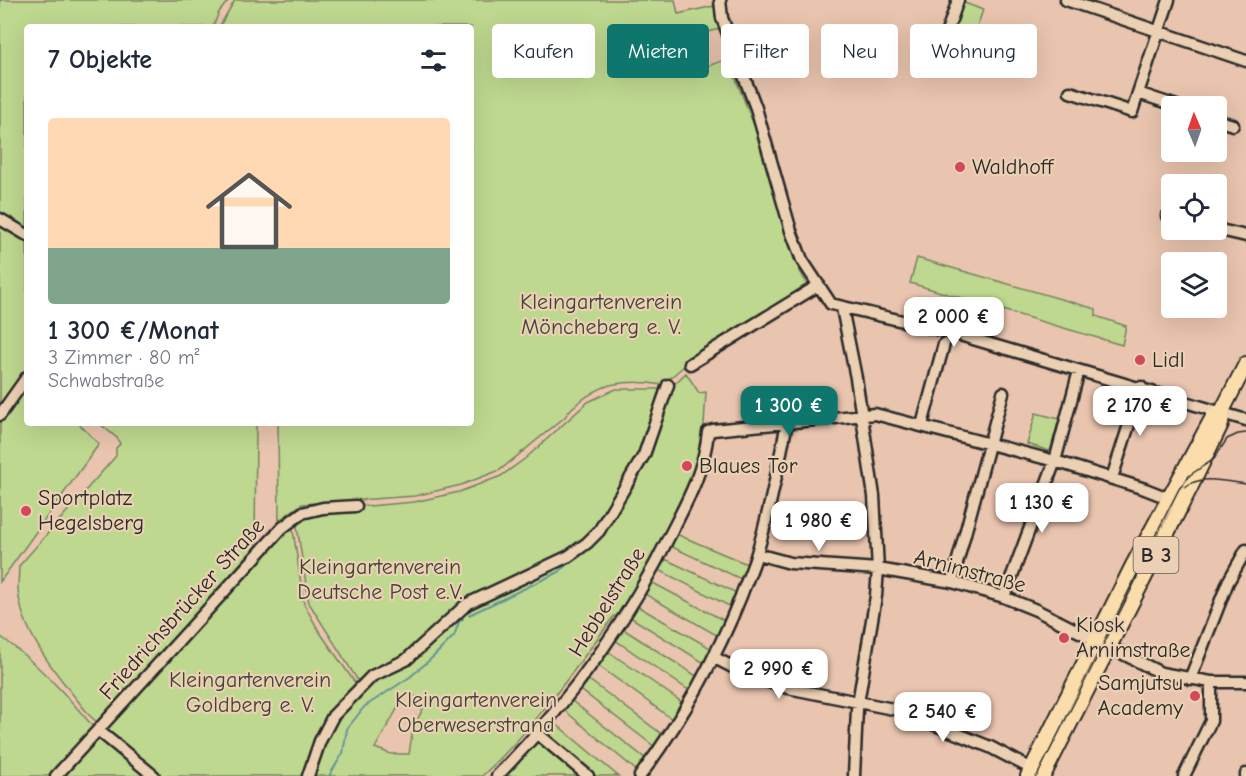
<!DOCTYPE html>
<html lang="de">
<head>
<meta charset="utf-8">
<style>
	:root { --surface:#fff; --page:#f6f6f7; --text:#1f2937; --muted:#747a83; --accent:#0f766e }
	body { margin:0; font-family:"Comic Neue",sans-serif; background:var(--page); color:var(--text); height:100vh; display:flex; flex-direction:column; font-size:22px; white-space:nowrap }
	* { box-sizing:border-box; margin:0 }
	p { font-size:20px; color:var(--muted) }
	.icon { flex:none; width:33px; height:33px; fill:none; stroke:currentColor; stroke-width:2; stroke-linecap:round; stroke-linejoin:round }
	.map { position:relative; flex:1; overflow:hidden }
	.details { position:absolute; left:24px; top:24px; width:450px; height:402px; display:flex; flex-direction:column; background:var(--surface); border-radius:6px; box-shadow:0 6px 24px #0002 }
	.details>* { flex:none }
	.top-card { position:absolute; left:492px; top:24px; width:570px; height:54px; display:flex; gap:12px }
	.needle { width:39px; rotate:358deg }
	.fabs { position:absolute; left:1161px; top:96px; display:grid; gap:12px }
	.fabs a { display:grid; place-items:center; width:66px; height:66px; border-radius:6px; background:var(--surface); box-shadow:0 6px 24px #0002; font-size:30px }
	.price { position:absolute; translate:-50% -51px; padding:0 14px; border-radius:12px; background:#fff; color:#222; font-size:20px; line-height:39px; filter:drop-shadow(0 2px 3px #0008) }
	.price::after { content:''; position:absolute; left:50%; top:36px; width:18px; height:14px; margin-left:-9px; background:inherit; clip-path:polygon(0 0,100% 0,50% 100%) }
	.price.active { background:var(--accent); color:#fff }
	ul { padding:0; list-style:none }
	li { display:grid; align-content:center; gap:12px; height:318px; padding:0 24px }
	li span { display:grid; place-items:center; height:186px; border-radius:6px; color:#555 }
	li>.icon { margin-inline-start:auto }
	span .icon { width:108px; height:108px; fill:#fffc; stroke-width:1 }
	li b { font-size:26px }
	h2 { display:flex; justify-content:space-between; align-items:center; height:72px; padding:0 24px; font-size:26px }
	.pill { padding:0 21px; border-radius:6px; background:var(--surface); box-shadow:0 6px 24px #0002; font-size:21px; line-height:54px }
	.pill.active { background:var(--accent); color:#fff }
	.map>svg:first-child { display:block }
	.green { fill:#bed88f; stroke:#74825d; stroke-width:1.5; fill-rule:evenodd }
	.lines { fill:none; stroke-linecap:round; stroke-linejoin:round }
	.stream { stroke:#639398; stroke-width:2 }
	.minor-casing { stroke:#2b2b2b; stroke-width:15 }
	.major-casing { stroke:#2b2b2b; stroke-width:18 }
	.minor { stroke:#ecd0b3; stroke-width:10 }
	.major { stroke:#faddab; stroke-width:14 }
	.tram { stroke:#2b2b2b; stroke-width:1.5 }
	.poi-dot { fill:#d1495b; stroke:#ecd0b3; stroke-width:2 }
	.labels { text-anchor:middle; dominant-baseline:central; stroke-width:4.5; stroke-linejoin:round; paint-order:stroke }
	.shield { fill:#ecd0b3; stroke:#655c54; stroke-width:1.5 }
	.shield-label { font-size:21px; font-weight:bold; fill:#2b2b2b }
	.poi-label { font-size:22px; fill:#2b2b2b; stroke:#ecd0b3; text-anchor:start }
	.park-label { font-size:22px; fill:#41453a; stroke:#ecd0b3 }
	.street-label { font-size:22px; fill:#2b2b2b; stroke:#ecd0b3 }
</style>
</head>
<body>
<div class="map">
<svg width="1246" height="776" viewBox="0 0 1246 776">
	<rect width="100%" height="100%" fill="#e9c4ae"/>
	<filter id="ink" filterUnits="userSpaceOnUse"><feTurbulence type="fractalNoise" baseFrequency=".0167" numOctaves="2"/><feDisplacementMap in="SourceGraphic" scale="12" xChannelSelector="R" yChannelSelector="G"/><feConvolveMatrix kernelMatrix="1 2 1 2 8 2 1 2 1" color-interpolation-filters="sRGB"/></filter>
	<g filter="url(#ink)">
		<path class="green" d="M 0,0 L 229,0 L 219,12 L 213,27 L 27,27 L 27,232 L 0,216 Z
			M 235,0 L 675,0 L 678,14 L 714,6 L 719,29 L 672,42 L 681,75 L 728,59 L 757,133 L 794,260 L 809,288 L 691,360 L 662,385 C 647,382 631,381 615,384 C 600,386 572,404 565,417 L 500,470 L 461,485 L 415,496 L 302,504 L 279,520 L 278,423 L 471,423 L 471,27 L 219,27 Z
			M 962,2 L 983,10 L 971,43 L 950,35 Z
			M 0,223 L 27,238 L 27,374 L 0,410 Z
			M 917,258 L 1096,309 L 1096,316 L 1126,326 L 1122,345 L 910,283 Z
			M 686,373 L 699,393 L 706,392 L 703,440 L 696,471 L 669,529 L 623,616 L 614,616 C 573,672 533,729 482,776 L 311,776 L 336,717 L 358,692 L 461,613 L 489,597 L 580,552 L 647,457 L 668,390 ZM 405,695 L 428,699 L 413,728 L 409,754 L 391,754 L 375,748 Z
			M 27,383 L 27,423 L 78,423 L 99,444 L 0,582 L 0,419 Z
			M 616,389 L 665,389 L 651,431 L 600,527 L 583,545 L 463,603 L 411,653 L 360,684 L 309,603 L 296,520 L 323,510 L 414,502 L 459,492 L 501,476 L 526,458 L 588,402 Z
			M 1036,413 L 1059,419 L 1050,451 L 1027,444 Z
			M 99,423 L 256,423 L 255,547 L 98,723 L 90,716 C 62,680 21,636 18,589 C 18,581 19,573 19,566 L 116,456 L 116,448 L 120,444 L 117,438 Z
			M 292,523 L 304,604 L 319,631 L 358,687 L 332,715 L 305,776 L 159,776 L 104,728 Z
			M 676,534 L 747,564 L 741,579 L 670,546 Z
			M 665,559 L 737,593 L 731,607 L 659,570 Z
			M 651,582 L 725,621 L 718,636 L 645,594 Z
			M 637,606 L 712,649 L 704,663 L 630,617 Z
			M 623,629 L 698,677 L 690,691 L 615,640 Z
			M 0,636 C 38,664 65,693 95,729 L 52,776 L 0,776 Z
			M 609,652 L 683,703 L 672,719 L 599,666 Z
			M 589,680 L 663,735 L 655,747 L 581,690 Z
			M 572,701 L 646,759 L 637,771 L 564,710 Z
			M 555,723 L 618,776 L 595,776 L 546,733 Z
			M 99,734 L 149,776 L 60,776 Z
			M 539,741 L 580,776 L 504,776 Z"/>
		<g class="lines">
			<path class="stream" d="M 581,554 L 588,548
				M 469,615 L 559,572 L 569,562
				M 329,776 L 343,753 L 347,729 L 364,707 L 410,677 L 433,657 L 454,636 L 459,622 L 463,619"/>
			<g class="minor-casing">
				<path id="minor" d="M 720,0 L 722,18 L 756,108 L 791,231 L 802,260 L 831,304 L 953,333 L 1246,420
					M 958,0 L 944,40 L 993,54
					M 1066,0 L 1246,61
					M 1070,92 L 1132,112 L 1138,93 L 1177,106
					M 1138,93 L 1169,0
					M 1216,120 L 1233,125
					M 1167,216 L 1172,217
					M 0,219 L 27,235
					M 1216,229 L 1246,236
					M 842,308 L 856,378 L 874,496 L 878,569 L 876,596 L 857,709 L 854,776
					M 690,364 L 819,285
					M 0,415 L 27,377
					M 922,425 L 944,344
					M 1112,478 L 1141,387
					M 757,554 L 790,563 L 878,569 L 952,582 L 1004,597 L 1036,610 L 1161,673 L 1211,682 L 1246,682
					M 952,582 L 1003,393
					M 1004,597 L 1055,461 L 1077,378
					M 715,658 L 748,675 L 788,688 L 898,710 L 990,747 L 1032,769
					M 1190,679 L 1228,582 L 1246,550
					M 99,731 L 154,776
					M 538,734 L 588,776
					M 56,776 L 282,528 L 302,513 L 323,508 L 356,506
					M 308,776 L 320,741 L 333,716 L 372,676 L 406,660 L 467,604 L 569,556 L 587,543 L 599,531 L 644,455 L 668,385
					M 497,776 C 569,703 627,623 672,531 C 689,498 704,470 708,432 L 713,430 L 875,414 L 1055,461 L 1145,489 L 1168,498
					M 640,776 C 682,720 715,661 741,596 C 746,582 753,568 757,553 C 770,511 778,466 787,423
					M 1184,776 L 1211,721 L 1211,682
					M 1246,776 L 1246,774"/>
			</g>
			<g class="major-casing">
				<path id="major" d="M 1028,776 L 1132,567 L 1214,415 L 1222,411
					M 1043,776 L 1190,488 L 1221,424 L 1222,411 L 1246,364"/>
			</g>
			<use href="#minor" class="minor"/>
			<use href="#major" class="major"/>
			<path class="tram" d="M 1185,487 C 1201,474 1227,482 1246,484
				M 1037,776 L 1134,584 L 1153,540 L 1179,489 L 1190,475 L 1214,459 L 1227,439 L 1238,434 L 1246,433"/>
		</g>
	</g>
	<g class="poi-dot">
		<circle cx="960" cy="167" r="6"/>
		<circle cx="1140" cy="360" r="6"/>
		<circle cx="687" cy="466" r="6"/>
		<circle cx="26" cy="511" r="6"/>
		<circle cx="1064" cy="638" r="6"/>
		<circle cx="1195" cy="696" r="6"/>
	</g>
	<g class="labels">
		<rect class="shield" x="1133.5" y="537" width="45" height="36" rx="4.5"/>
		<g class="shield-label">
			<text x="1156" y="555">B 3</text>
		</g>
		<g class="poi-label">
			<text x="972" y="167">Waldhoff</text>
			<text x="1152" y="360">Lidl</text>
			<text x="699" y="466">Blaues Tor</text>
			<text x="38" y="498">Sportplatz<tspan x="38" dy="25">Hegelsberg</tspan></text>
			<text x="1076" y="625">Kiosk<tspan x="1076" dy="25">Arnimstraße</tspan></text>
			<text x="1183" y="683" text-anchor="end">Samjutsu<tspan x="1183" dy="25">Academy</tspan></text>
		</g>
		<g class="park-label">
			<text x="601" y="302">Kleingartenverein<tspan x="601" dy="25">Möncheberg e. V.</tspan></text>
			<text x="380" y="567">Kleingartenverein<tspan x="380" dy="25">Deutsche Post e.V.</tspan></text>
			<text x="250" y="680">Kleingartenverein<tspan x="250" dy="25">Goldberg e. V.</tspan></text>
			<text x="476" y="700">Kleingartenverein<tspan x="476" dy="25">Oberweserstrand</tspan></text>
		</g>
		<g class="street-label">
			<text transform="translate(970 571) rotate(15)">Arnimstraße</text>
			<text transform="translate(607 602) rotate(-58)">Hebbelstraße</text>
			<text transform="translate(182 609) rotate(-48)">Friedrichsbrücker Straße</text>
		</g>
	</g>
</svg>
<div class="fabs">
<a><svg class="needle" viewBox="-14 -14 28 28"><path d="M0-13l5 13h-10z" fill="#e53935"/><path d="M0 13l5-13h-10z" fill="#747a83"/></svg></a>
<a><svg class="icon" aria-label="locate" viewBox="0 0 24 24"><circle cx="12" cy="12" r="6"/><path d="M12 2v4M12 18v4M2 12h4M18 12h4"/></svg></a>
<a><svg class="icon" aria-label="layers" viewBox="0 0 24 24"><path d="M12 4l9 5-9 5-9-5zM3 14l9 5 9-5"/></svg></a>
</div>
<b class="price" style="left:954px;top:348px">2 000 €</b>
<b class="price active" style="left:789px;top:437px">1 300 €</b>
<b class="price" style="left:1140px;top:437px">2 170 €</b>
<b class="price" style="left:1042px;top:534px">1 130 €</b>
<b class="price" style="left:819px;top:552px">1 980 €</b>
<b class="price" style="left:779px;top:700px">2 990 €</b>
<b class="price" style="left:943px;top:743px">2 540 €</b>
<div class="top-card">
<a class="pill">Kaufen</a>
<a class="pill active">Mieten</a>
<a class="pill">Filter</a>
<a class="pill">Neu</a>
<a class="pill">Wohnung</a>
</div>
<section class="details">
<h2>7 Objekte<svg class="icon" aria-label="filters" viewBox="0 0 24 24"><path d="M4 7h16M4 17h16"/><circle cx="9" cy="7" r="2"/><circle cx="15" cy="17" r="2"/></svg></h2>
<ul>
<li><span style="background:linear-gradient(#ffd9b3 70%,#7fa58c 0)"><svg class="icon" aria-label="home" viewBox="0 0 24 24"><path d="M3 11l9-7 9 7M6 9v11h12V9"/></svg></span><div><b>1 300 €/Monat</b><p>3 Zimmer · 80 m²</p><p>Schwabstraße</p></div></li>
</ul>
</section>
</div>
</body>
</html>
